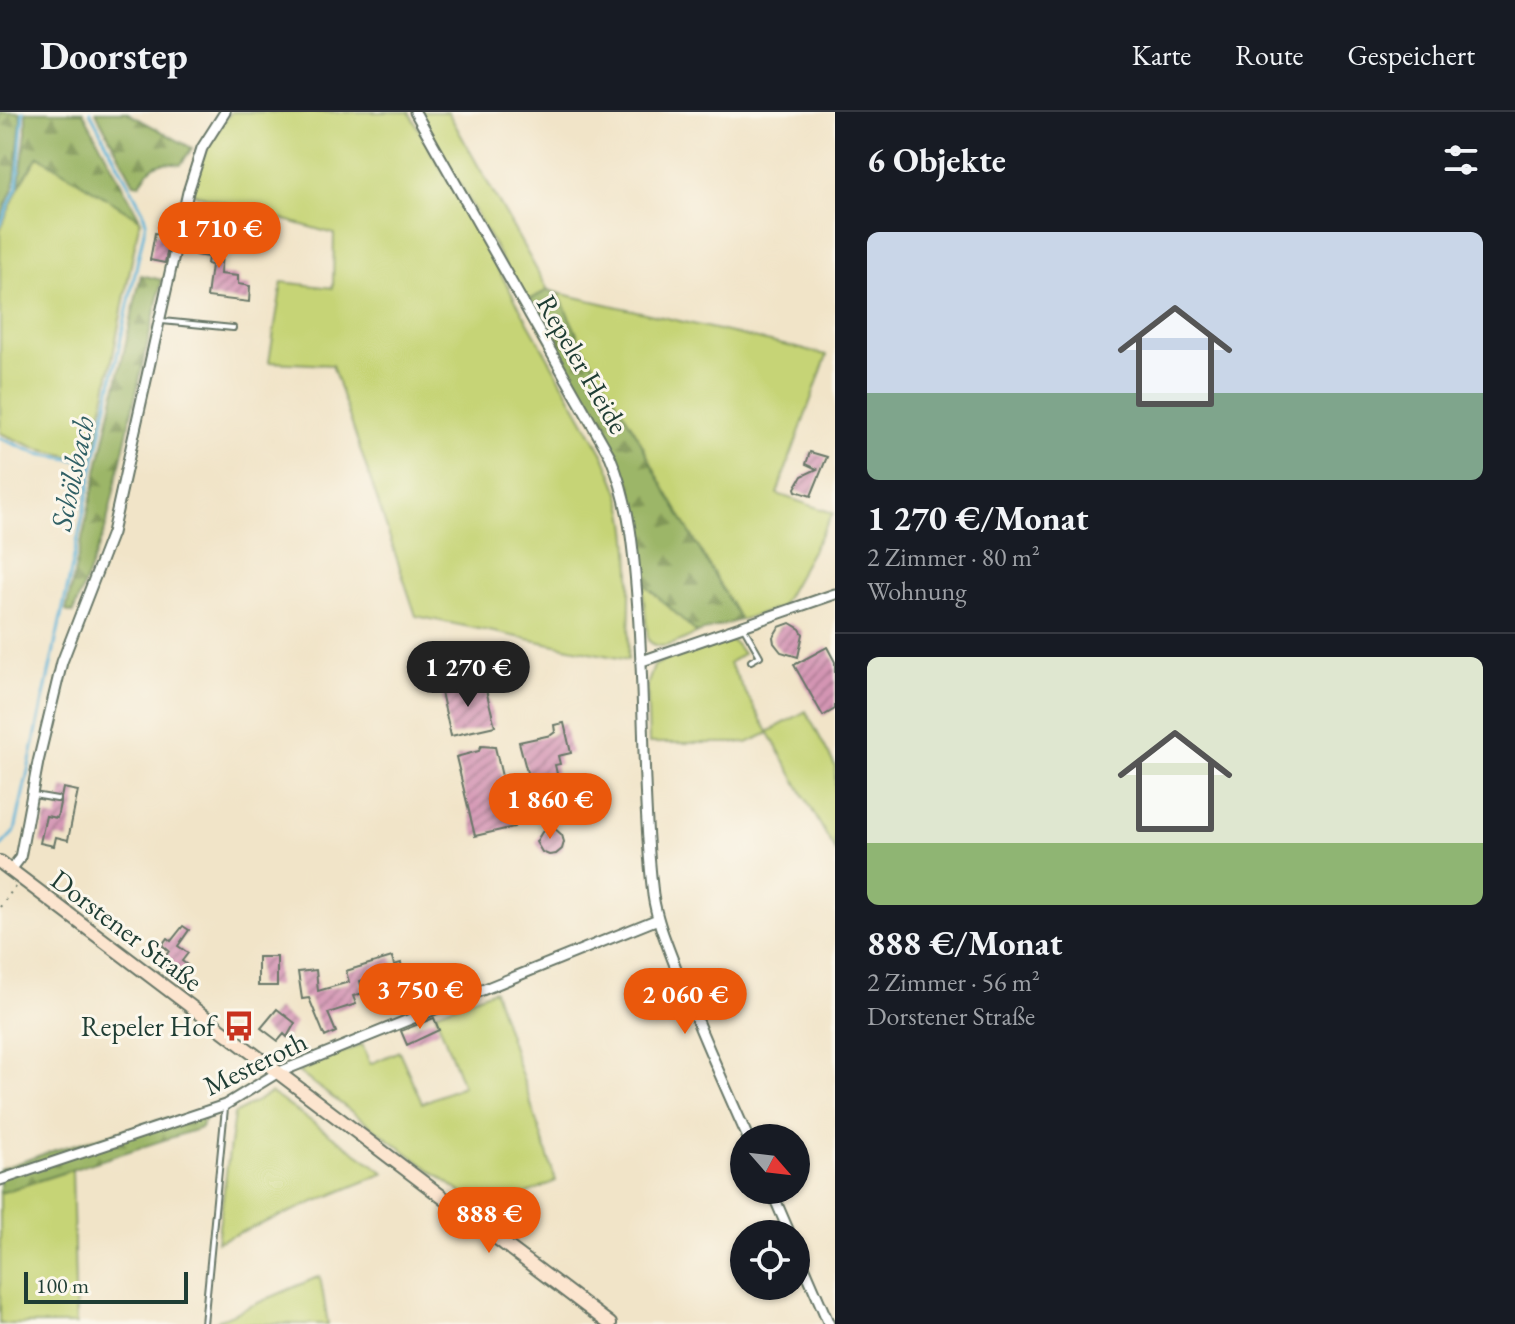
<!DOCTYPE html>
<html lang="de">
<head>
<meta charset="utf-8">
<style>
	:root { --surface:#171b24; --page:#242831; --text:#f1f3f6; --muted:#9ea1a6; --line:#363941; --accent:#ea580c }
	body { margin:0; font-family:"EB Garamond",serif; background:var(--page); color:var(--text); height:100vh; display:flex; flex-direction:column; font-size:30px; white-space:nowrap }
	* { box-sizing:border-box; margin:0 }
	p { font-size:26px; color:var(--muted) }
	.icon { flex:none; width:44px; height:44px; fill:none; stroke:currentColor; stroke-width:2; stroke-linecap:round; stroke-linejoin:round }
	.map { position:relative; flex:1; overflow:hidden }
	.sheet { display:flex; flex-direction:column; background:var(--surface); width:680px }
	.sheet>* { flex:none }
	.needle { width:52px; rotate:118deg }
	.tools { position:absolute; left:730px; top:1012px; display:grid; gap:16px }
	.tools a { display:grid; place-items:center; width:80px; height:80px; border-radius:50%; background:var(--surface); box-shadow:0 2px 6px #0004; font-size:40px }
	.scale { position:absolute; left:24px; bottom:20px; width:164px; box-sizing:border-box; padding-left:8px; border:4px solid #1f3d34; border-top:0; font-size:22px; line-height:28px; white-space:nowrap; color:#1f3d34; -webkit-text-stroke:6px #fbf7ec; paint-order:stroke }
	.price { position:absolute; translate:-50% -68px; padding:0 18px; border-radius:28px; background:var(--accent); color:#fff; font-size:26px; line-height:52px; filter:drop-shadow(0 2px 4px #0008) }
	.price::after { content:''; position:absolute; left:50%; top:48px; width:24px; height:18px; margin-left:-12px; background:inherit; clip-path:polygon(0 0,100% 0,50% 100%) }
	.price.selected { background:#222; color:#fff }
	ul { padding:0; list-style:none }
	li { display:grid; align-content:center; gap:16px; height:424px; padding:0 32px }
	li+li { border-top:2px solid var(--line) }
	li span { display:grid; place-items:center; height:248px; border-radius:12px; color:#555 }
	li>.icon { margin-inline-start:auto }
	span .icon { width:144px; height:144px; fill:#fffc; stroke-width:1 }
	li b { font-size:34px }
	h2 { display:flex; justify-content:space-between; align-items:center; height:96px; padding:0 32px; font-size:34px }
	header { display:flex; align-items:center; gap:48px; box-sizing:border-box; height:112px; padding:0 40px; background:var(--surface); border-bottom:2px solid var(--line) }
	header strong { font-size:38px }
	nav { display:flex; gap:44px; margin-inline-start:auto; font-size:28px }
	main { display:flex; flex:1; min-height:0 }
	.map>svg:first-child { display:block }
	.green { fill:#c6d476; stroke:#728855; stroke-width:2 }
	.forest { fill:url(#forest-firs); stroke:#5e7a4e; stroke-width:2 }
	.lines { fill:none; stroke-linecap:round; stroke-linejoin:round }
	.stream { stroke:#59b1d6; stroke-width:3 }
	.building { fill:url(#building-hatch) }
	.service-casing { stroke:#687768; stroke-width:8 }
	.minor-casing { stroke:#687768; stroke-width:13 }
	.secondary-casing { stroke:#687768; stroke-width:16 }
	.path { stroke:#687768; stroke-width:2; stroke-dasharray:2 6; stroke-linecap:butt }
	.service { stroke:#fff; stroke-width:4 }
	.minor { stroke:#fff; stroke-width:9 }
	.secondary { stroke:#fce5cf; stroke-width:12 }
	.labels { text-anchor:middle; dominant-baseline:central; stroke-width:6; stroke-linejoin:round; paint-order:stroke }
	.street-label { font-size:28px; fill:#1f3d34; stroke:#fbf7ec }
	.poi-label { font-size:28px; fill:#1f3d34; stroke:#fbf7ec; text-anchor:end }
	.water-label { font-size:30px; font-style:italic; fill:#306065; stroke:#fbf7ec }
</style>
</head>
<body>
<header>
<strong>Doorstep</strong>
<nav><a>Karte</a><a>Route</a><a>Gespeichert</a></nav>
</header>
<main>
<div class="map">
<svg width="835" height="1212" viewBox="0 0 835 1212">
	<defs>
		<pattern id="forest-firs" width="22" height="20" patternUnits="userSpaceOnUse" patternTransform="scale(2)"><rect width="22" height="20" fill="#9cb667"/><path d="M5 1l3.5 6h-7zM16 11l3.5 6h-7z" fill="#7f9556"/></pattern>
		<pattern id="building-hatch" width="6" height="6" patternUnits="userSpaceOnUse" patternTransform="scale(2)"><rect width="6" height="6" fill="#d495b4"/><path d="M-1 1l2-2M0 6l6-6M5 7l2-2" fill="none" stroke="#ab7b93"/></pattern>
	</defs>
	<rect width="100%" height="100%" fill="#fbf7ec"/>
	<filter id="ink" filterUnits="userSpaceOnUse"><feTurbulence type="fractalNoise" baseFrequency=".0125" numOctaves="2"/><feDisplacementMap in="SourceGraphic" scale="16" xChannelSelector="R" yChannelSelector="G"/><feConvolveMatrix kernelMatrix="1 2 1 2 8 2 1 2 1" color-interpolation-filters="sRGB"/></filter>
	<filter id="wash" filterUnits="userSpaceOnUse"><feTurbulence type="fractalNoise" baseFrequency=".006" numOctaves="4" result="noise"/><feDisplacementMap in="SourceGraphic" scale="32" xChannelSelector="R" yChannelSelector="G"/><feGaussianBlur stdDeviation="1.8" result="paint"/><feColorMatrix in="noise" values="0 0 0 0 0 0 0 0 0 0 0 0 0 0 0 0 0 1.4 0 .05"/><feComposite in="paint" operator="in"/></filter>
	<g filter="url(#wash)">
		<rect width="100%" height="100%" fill="#f1e4c8"/>
		<path class="green" d="M 231,0 L 409,0 L 605,346 C 610,359 617,373 621,387 C 634,433 630,500 628,548 L 416,504 L 332,253 L 269,250 L 282,170 L 333,176 L 334,122 L 188,80 L 207,35 Z
			M 420,0 L 448,0 L 548,178 L 525,190 Z
			M 38,44 L 140,107 L 92,349 L 38,337 L 0,321 L 0,118 L 19,75 Z
			M 558,181 L 827,243 L 777,382 L 833,401 L 780,496 L 740,508 L 657,363 L 636,321 L 583,235 Z
			M 642,470 L 697,521 C 682,528 661,542 648,528 Z
			M 727,527 L 735,531 L 743,542 L 729,551 L 768,620 L 806,599 L 835,654 L 835,739 L 769,621 L 747,631 L 649,631 L 647,574 L 654,554 L 679,540 Z
			M 494,878 L 556,1069 L 486,1099 L 298,960 L 362,932 L 370,952 L 399,939 L 422,991 L 463,974 L 435,901 Z
			M 271,981 L 385,1061 L 217,1130 L 234,1002 Z
			M 72,1058 L 76,1212 L 0,1212 L 0,1081 Z
			M 320,1164 L 328,1212 L 213,1212 L 214,1210 Z"/>
		<path class="forest" d="M 0,0 L 20,0 L 21,8 L 14,74 L 0,108 Z
			M 26,0 L 83,0 L 140,107 L 38,44 L 19,75 L 26,21 Z
			M 96,0 L 126,0 L 192,36 L 181,52 C 159,47 150,53 140,72 L 134,71 Z
			M 141,163 L 162,168 L 105,418 L 73,501 L 66,499 Z
			M 548,178 L 558,181 L 583,235 L 636,321 L 657,363 L 740,508 L 697,521 L 642,470 L 637,413 L 629,375 L 612,339 L 525,190 Z
			M 163,1007 L 205,1007 L 201,1016 L 0,1081 L 0,1057 L 55,1038 Z"/>
		<g class="lines">
			<path class="stream" d="M 0,113 L 17,75 L 23,0
				M 0,326 L 38,342 L 77,348 L 93,355
				M 0,735 L 15,719 L 146,110 L 142,97 L 90,0"/>
		</g>
		<g id="blocks">
			<path class="building" d="M 200,115 L 214,118 L 214,131 L 223,133 L 220,162 L 238,164 L 238,172 L 250,174 L 249,190 L 207,185 L 211,153 L 207,152 L 208,145 L 195,143 Z
				M 155,121 L 170,124 L 165,151 L 150,148 Z
				M 810,340 L 827,345 L 811,384 L 796,379 L 795,376 L 802,364 L 817,357 L 806,352 Z
				M 790,511 L 800,517 L 803,522 L 798,545 L 781,540 L 774,531 L 773,525 L 779,515 Z
				M 827,535 L 835,550 L 835,597 L 823,604 L 794,553 Z
				M 484,570 L 495,614 L 451,624 L 441,580 Z
				M 564,611 L 571,641 L 558,644 L 560,652 L 555,653 L 566,701 L 544,706 L 536,670 L 530,672 L 519,630 L 551,623 L 555,620 L 554,613 Z
				M 481,634 L 495,635 L 514,715 L 475,724 L 456,645 L 479,639 Z
				M 63,676 L 78,679 L 68,728 L 56,725 L 54,734 L 40,731 L 46,704 L 57,706 Z
				M 545,708 L 562,723 L 564,730 L 562,737 L 556,742 L 549,743 L 542,740 L 536,730 L 542,720 L 547,718 Z
				M 183,814 L 189,818 L 178,834 L 188,841 L 182,849 L 187,853 L 182,860 L 179,857 L 176,861 L 161,851 L 169,839 L 162,833 L 167,826 L 171,829 Z
				M 258,845 L 277,845 L 277,874 L 258,874 Z
				M 392,845 L 394,853 L 401,851 L 406,869 L 380,876 L 376,864 L 360,869 L 363,881 L 353,884 L 356,892 L 328,901 L 336,920 L 325,925 L 309,886 L 302,887 L 298,860 L 316,858 L 318,879 L 349,870 L 346,859 Z
				M 277,897 L 295,911 L 287,925 L 284,922 L 278,929 L 261,916 Z
				M 434,906 L 439,918 L 407,933 L 401,919 Z"/>
		</g>
	</g>
	<g filter="url(#ink)">
		<use href="#blocks" fill-opacity="0" stroke="#687768" stroke-width="2"/>
		<g class="lines">
			<g class="service-casing">
				<path id="service" d="M 162,209 L 233,216
					M 744,516 L 760,544 L 751,549
					M 34,683 L 57,687
					M 204,1212 L 225,996"/>
			</g>
			<g class="minor-casing">
				<path id="minor" d="M 415,0 L 610,344 C 631,393 634,444 638,498 C 645,592 642,689 653,783 C 657,811 669,837 679,864 C 700,919 724,972 748,1026
					M 642,549 L 835,482
					M 10,759 L 20,746 L 38,650 L 62,550 L 112,421 L 188,80 L 202,36 L 225,0
					M 0,1068 L 225,993 L 277,961 L 658,807
					M 771,1078 L 790,1122
					M 796,1136 L 829,1212"/>
			</g>
			<g class="secondary-casing">
				<path id="secondary" d="M 0,750 L 610,1212"/>
			</g>
			<path class="path" d="M 0,795 L 15,775"/>
			<use href="#service" class="service"/>
			<use href="#minor" class="minor"/>
			<use href="#secondary" class="secondary"/>
		</g>
	</g>
	<defs>
		<g id="bus-bare" transform="scale(2.4)"><path d="M-5-6H5V4H4V6H2V4H-2V6H-4V4H-5ZM-3.5-4V0h7V-4ZM-3.5 1.2v1.5H-2V1.2ZM2 1.2v1.5H3.5V1.2Z" fill="#c8321e" stroke="#fbf7ec" stroke-width="2.5" paint-order="stroke"/></g>
	</defs>
	<g fill-rule="evenodd">
		<use href="#bus-bare" x="239" y="914"/>
	</g>
	<g class="labels">
		<g class="street-label">
			<text transform="translate(583 252) rotate(60)">Repeler Heide</text>
			<text transform="translate(127 818) rotate(37)">Dorstener Straße</text>
			<text transform="translate(255 951) rotate(-26)">Mesteroth</text>
		</g>
		<g class="poi-label">
			<text x="215" y="914">Repeler Hof</text>
		</g>
		<g class="water-label">
			<text transform="translate(72 361) rotate(-78)">Schölsbach</text>
		</g>
	</g>
</svg>
<div class="tools">
<a><svg class="needle" viewBox="-14 -14 28 28"><path d="M0-13l5 13h-10z" fill="#e53935"/><path d="M0 13l5-13h-10z" fill="#9ea1a6"/></svg></a>
<a><svg class="icon" aria-label="locate" viewBox="0 0 24 24"><circle cx="12" cy="12" r="6"/><path d="M12 2v4M12 18v4M2 12h4M18 12h4"/></svg></a>
</div>
<div class="scale">100 m</div>
<b class="price" style="left:219px;top:158px">1 710 €</b>
<b class="price selected" style="left:468px;top:597px">1 270 €</b>
<b class="price" style="left:550px;top:729px">1 860 €</b>
<b class="price" style="left:420px;top:919px">3 750 €</b>
<b class="price" style="left:685px;top:924px">2 060 €</b>
<b class="price" style="left:489px;top:1143px">888 €</b>
</div>
<section class="sheet">
<h2>6 Objekte<svg class="icon" aria-label="filters" viewBox="0 0 24 24"><path d="M4 7h16M4 17h16"/><circle cx="9" cy="7" r="2"/><circle cx="15" cy="17" r="2"/></svg></h2>
<ul>
<li><span style="background:linear-gradient(#c9d6e8 65%,#7fa58c 0)"><svg class="icon" aria-label="home" viewBox="0 0 24 24"><path d="M3 11l9-7 9 7M6 9v11h12V9"/></svg></span><div><b>1 270 €/Monat</b><p>2 Zimmer · 80 m²</p><p>Wohnung</p></div></li>
<li><span style="background:linear-gradient(#dfe7d0 75%,#8fb573 0)"><svg class="icon" aria-label="home" viewBox="0 0 24 24"><path d="M3 11l9-7 9 7M6 9v11h12V9"/></svg></span><div><b>888 €/Monat</b><p>2 Zimmer · 56 m²</p><p>Dorstener Straße</p></div></li>
</ul>
</section>
</main>
</body>
</html>
